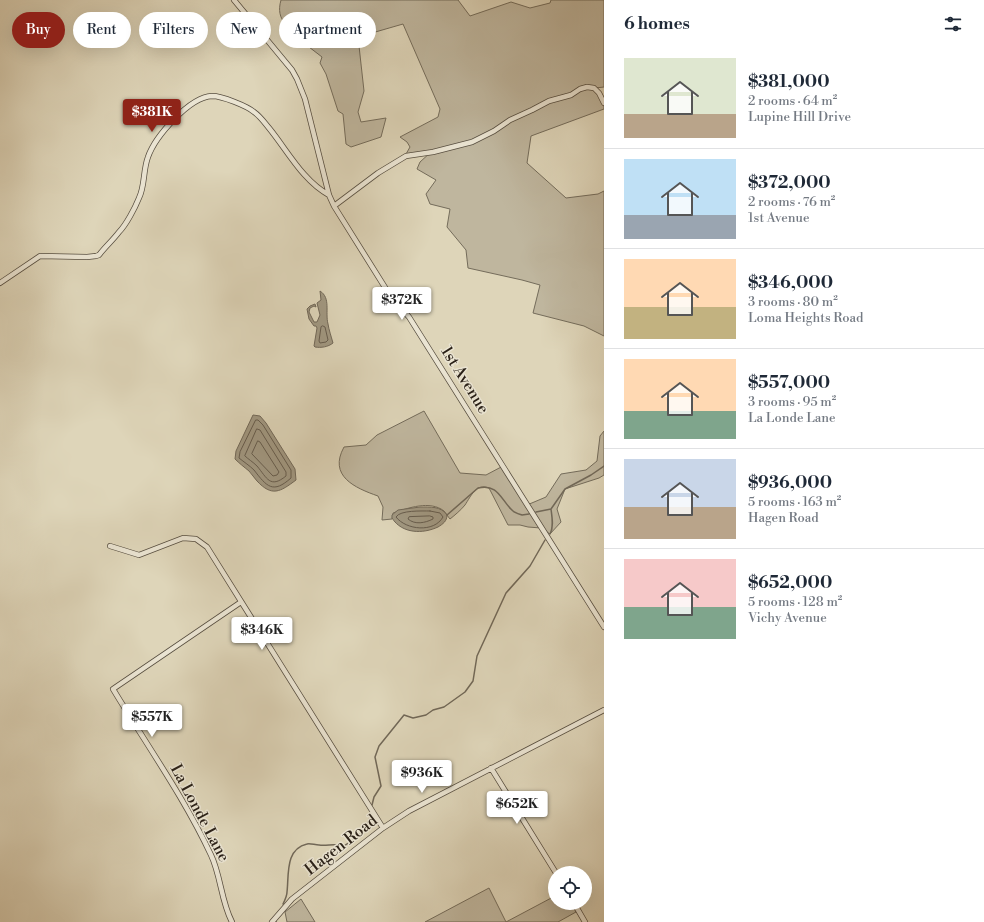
<!DOCTYPE html>
<html lang="en">
<head>
<meta charset="utf-8">
<style>
	:root { --surface:#fff; --page:#f6f6f7; --text:#1f2937; --muted:#747a83; --line:#e0e1e3; --accent:#8f2418 }
	body { margin:0; font-family:"Libre Bodoni",serif; background:var(--page); color:var(--text); height:100vh; display:flex; flex-direction:column; font-size:15px; white-space:nowrap }
	* { box-sizing:border-box; margin:0 }
	p { font-size:13px; color:var(--muted) }
	.icon { flex:none; width:22px; height:22px; fill:none; stroke:currentColor; stroke-width:2; stroke-linecap:round; stroke-linejoin:round }
	.map { position:relative; flex:1; overflow:hidden }
	.side { display:flex; flex-direction:column; background:var(--surface); width:380px }
	.side>* { flex:none }
	.top-card { position:absolute; left:12px; top:12px; width:380px; height:36px; display:flex; gap:8px }
	.buttons { position:absolute; left:548px; top:866px; display:grid; gap:8px }
	.buttons a { display:grid; place-items:center; width:44px; height:44px; border-radius:50%; background:var(--surface); box-shadow:0 4px 16px #0002; font-size:20px }
	.price { position:absolute; translate:-50% -34px; padding:0 9px; border-radius:4px; background:#fff; color:#222; font-size:13px; line-height:26px; filter:drop-shadow(0 1px 2px #0008) }
	.price::after { content:''; position:absolute; left:50%; top:24px; width:12px; height:9px; margin-left:-6px; background:inherit; clip-path:polygon(0 0,100% 0,50% 100%) }
	.price.active { background:var(--accent); color:#fff }
	ul { padding:0; list-style:none }
	li { display:flex; align-items:center; gap:12px; height:100px; padding:0 20px }
	li+li { border-top:1px solid var(--line) }
	li span { display:grid; place-items:center; flex:none; width:112px; height:80px; border-radius:0px; color:#555 }
	li>.icon { margin-inline-start:auto }
	span .icon { width:48px; height:48px; fill:#fffc; stroke-width:1 }
	li b { font-size:17px }
	h2 { display:flex; justify-content:space-between; align-items:center; height:48px; padding:0 20px; font-size:17px }
	.tag { padding:0 14px; border-radius:18px; background:var(--surface); box-shadow:0 4px 16px #0002; font-size:14px; line-height:36px }
	.tag.active { background:var(--accent); color:#fff }
	main { display:flex; flex:1; min-height:0 }
	.map>svg:first-child { display:block }
	.green { fill:#bfb69e; stroke:#746c5b }
	.water { fill:#a19882; stroke:#716858 }
	.lines { fill:none; stroke-linecap:round; stroke-linejoin:round }
	.shore { stroke:#665c4d; stroke-width:1 }
	.stream { stroke:#716858; stroke-width:1.5 }
	.minor-casing { stroke:#574e40; stroke-width:6 }
	.minor { stroke:#eae4d2; stroke-width:4.5 }
	.labels { text-anchor:middle; dominant-baseline:central; stroke-width:3; stroke-linejoin:round; paint-order:stroke }
	.street-label { font-size:16px; fill:#2a2118; stroke:#eae4d2 }
</style>
</head>
<body>
<main>
<div class="map">
<svg width="604" height="922" viewBox="0 0 604 922">
	<rect width="100%" height="100%" fill="#ded5b9"/>
	<filter id="stains"><feTurbulence type="fractalNoise" baseFrequency=".005" numOctaves="4"/><feColorMatrix values="0 0 0 0 .2 0 0 0 0 .09 0 0 0 0 .02 0 0 0 .5 -.17"/></filter>
	<radialGradient id="worn" r=".72"><stop offset=".6" stop-color="#630" stop-opacity="0"/><stop offset="1" stop-color="#630" stop-opacity=".3"/></radialGradient>
	<path class="green" d="M 281,0 L 458,0 L 470,16 L 511,2 L 530,8 L 550,3 L 551,0 L 604,0 L 604,87 L 595,88 L 604,103 L 604,109 L 531,136 L 527,163 L 566,198 L 598,194 L 604,191 L 604,336 L 584,326 L 533,313 L 540,285 L 522,280 L 468,268 L 466,250 L 447,227 L 450,209 L 430,204 L 426,194 L 436,180 L 417,169 L 420,162 L 431,152 L 406,154 L 410,147 L 407,142 L 400,137 L 438,117 L 440,109 L 403,24 L 358,37 L 364,91 L 358,112 L 361,122 L 386,118 L 381,137 L 351,147 L 346,144 L 343,114 L 338,111 L 326,74 L 320,63 L 322,57 L 309,47 L 306,35 C 289,29 275,21 281,0 Z
		M 424,411 L 460,473 L 486,475 L 503,466 L 527,505 L 546,497 L 561,474 L 586,470 L 597,461 L 600,436 L 604,431 L 604,475 L 599,478 L 565,489 L 557,509 L 561,522 L 550,534 L 541,528 L 528,527 L 520,525 L 508,525 L 489,488 C 476,483 471,496 465,505 C 461,510 455,515 450,519 C 448,517 446,513 444,511 C 430,500 408,508 393,513 L 392,519 L 382,520 L 383,507 L 378,496 C 355,488 328,476 344,447 L 366,445 L 377,435 Z
		M 489,888 L 506,922 L 555,896 L 555,903 L 571,903 L 576,912 L 558,922 L 425,922 Z
		M 301,899 L 315,922 L 287,922 L 285,912 Z"/>
	<path class="water" d="M 320,291 C 331,298 325,312 328,324 C 329,330 331,336 333,343 C 328,347 321,348 315,347 L 314,346 L 317,328 L 316,326 L 314,326 L 309,319 L 307,309 L 310,306 L 315,304 L 316,307 L 314,306 L 310,308 L 309,312 L 314,322 L 317,322 L 320,315 L 317,303 L 321,300 Z
		M 253,415 L 260,416 L 266,423 L 295,469 L 296,480 C 280,492 272,497 257,481 C 254,478 252,474 249,471 C 244,467 239,463 235,459 L 236,451 Z
		M 420,507 C 430,507 441,506 447,515 C 447,521 443,524 438,527 C 423,534 402,534 392,518 L 392,515 L 398,510 Z"/>
	<g class="lines">
		<path class="shore" d="M 323,326 L 325,327 L 328,340 L 326,342 L 320,343 L 319,341 L 321,327 Z
			M 256,420 L 258,420 L 263,425 L 291,470 L 291,478 C 273,494 267,487 254,470 C 250,466 244,462 239,458 L 240,452 Z
			M 257,429 L 260,430 L 286,472 L 286,476 C 270,489 267,478 257,466 C 253,462 248,459 245,456 Z
			M 258,441 L 260,442 L 279,472 L 277,475 L 273,476 L 252,454 Z
			M 430,511 L 440,513 L 443,517 C 434,533 406,530 396,517 C 400,510 422,511 430,511 Z
			M 430,516 L 433,517 L 433,519 C 425,523 415,525 408,519 L 409,517 Z"/>
		<path class="stream" d="M 536,512 L 551,509 L 565,489 L 591,475 L 604,466
			M 447,515 L 478,488 C 499,483 501,501 513,511 C 515,513 519,514 522,515 L 529,514
			M 550,534 C 554,527 552,517 551,509
			M 372,805 L 374,797 L 381,786 L 375,757 L 379,746 L 404,715 L 413,718 L 426,715 L 433,710 L 444,707 L 465,692 L 473,681 L 477,656 L 506,593 L 530,566 L 545,540
			M 283,904 C 285,900 287,896 287,892 C 289,875 285,849 307,844 C 310,843 315,845 319,845 C 329,846 333,843 344,846 C 357,838 367,830 371,814
			M 276,922 L 276,921"/>
		<g class="minor-casing">
			<path id="minor" d="M 234,0 L 292,70 L 297,79 L 305,99 L 329,195 L 334,206 L 391,297 L 409,317 L 604,627
				M 334,206 L 378,173 L 406,156 L 433,152 L 472,142 L 494,131 L 510,120 L 532,110 L 549,101 L 571,95 L 580,89 L 587,87 L 594,88 L 599,93 L 604,103
				M 0,283 L 40,256 L 87,257 L 96,256 L 99,255 C 105,247 113,240 119,232 C 126,225 135,208 139,198 C 145,186 143,170 148,157 C 155,137 189,97 212,96 C 222,96 247,106 254,112 C 260,116 264,122 269,128 C 287,150 303,181 329,195
				M 110,546 L 139,555 L 183,538 L 196,539 L 207,547 L 383,828
				M 491,768 L 556,873
				M 574,903 L 585,922
				M 232,922 C 221,901 221,876 211,855 C 184,797 146,744 113,689 L 241,602
				M 272,922 L 292,899 L 383,828 L 409,811 L 604,710"/>
		</g>
		<use href="#minor" class="minor"/>
	</g>
	<g class="labels">
		<g class="street-label">
			<text transform="translate(465 380) rotate(58)">1st Avenue</text>
			<text transform="translate(200 813) rotate(62)">La Londe Lane</text>
			<text transform="translate(341 845) rotate(-38)">Hagen Road</text>
		</g>
	</g>
	<rect width="100%" height="100%" filter="url(#stains)"/>
	<rect width="100%" height="100%" fill="url(#worn)"/>
</svg>
<div class="buttons">
<a><svg class="icon" aria-label="locate" viewBox="0 0 24 24"><circle cx="12" cy="12" r="6"/><path d="M12 2v4M12 18v4M2 12h4M18 12h4"/></svg></a>
</div>
<b class="price active" style="left:152px;top:133px">$381K</b>
<b class="price" style="left:402px;top:321px">$372K</b>
<b class="price" style="left:262px;top:651px">$346K</b>
<b class="price" style="left:152px;top:738px">$557K</b>
<b class="price" style="left:422px;top:794px">$936K</b>
<b class="price" style="left:517px;top:825px">$652K</b>
<div class="top-card">
<a class="tag active">Buy</a>
<a class="tag">Rent</a>
<a class="tag">Filters</a>
<a class="tag">New</a>
<a class="tag">Apartment</a>
</div>
</div>
<section class="side">
<h2>6 homes<svg class="icon" aria-label="filters" viewBox="0 0 24 24"><path d="M4 7h16M4 17h16"/><circle cx="9" cy="7" r="2"/><circle cx="15" cy="17" r="2"/></svg></h2>
<ul>
<li><span style="background:linear-gradient(#dfe7d0 70%,#b9a48a 0)"><svg class="icon" aria-label="home" viewBox="0 0 24 24"><path d="M3 11l9-7 9 7M6 9v11h12V9"/></svg></span><div><b>$381,000</b><p>2 rooms · 64 m²</p><p>Lupine Hill Drive</p></div></li>
<li><span style="background:linear-gradient(#bfe0f5 70%,#9aa5b1 0)"><svg class="icon" aria-label="home" viewBox="0 0 24 24"><path d="M3 11l9-7 9 7M6 9v11h12V9"/></svg></span><div><b>$372,000</b><p>2 rooms · 76 m²</p><p>1st Avenue</p></div></li>
<li><span style="background:linear-gradient(#ffd9b3 60%,#c2b280 0)"><svg class="icon" aria-label="home" viewBox="0 0 24 24"><path d="M3 11l9-7 9 7M6 9v11h12V9"/></svg></span><div><b>$346,000</b><p>3 rooms · 80 m²</p><p>Loma Heights Road</p></div></li>
<li><span style="background:linear-gradient(#ffd9b3 65%,#7fa58c 0)"><svg class="icon" aria-label="home" viewBox="0 0 24 24"><path d="M3 11l9-7 9 7M6 9v11h12V9"/></svg></span><div><b>$557,000</b><p>3 rooms · 95 m²</p><p>La Londe Lane</p></div></li>
<li><span style="background:linear-gradient(#c9d6e8 60%,#b9a48a 0)"><svg class="icon" aria-label="home" viewBox="0 0 24 24"><path d="M3 11l9-7 9 7M6 9v11h12V9"/></svg></span><div><b>$936,000</b><p>5 rooms · 163 m²</p><p>Hagen Road</p></div></li>
<li><span style="background:linear-gradient(#f6c9c9 60%,#7fa58c 0)"><svg class="icon" aria-label="home" viewBox="0 0 24 24"><path d="M3 11l9-7 9 7M6 9v11h12V9"/></svg></span><div><b>$652,000</b><p>5 rooms · 128 m²</p><p>Vichy Avenue</p></div></li>
</ul>
</section>
</main>
</body>
</html>
